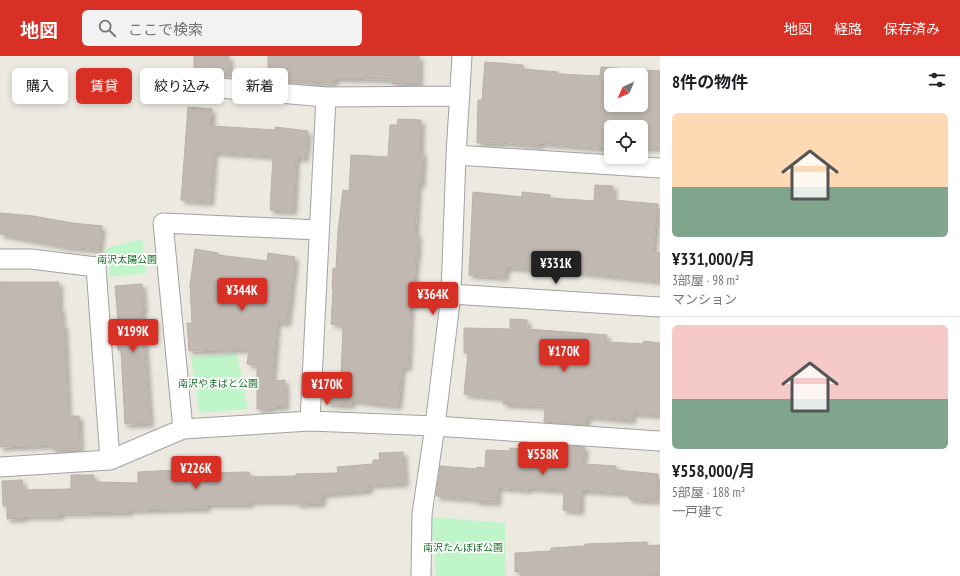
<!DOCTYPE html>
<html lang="ja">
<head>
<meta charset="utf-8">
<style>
	:root { --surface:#fff; --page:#f2f2f2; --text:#202124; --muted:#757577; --line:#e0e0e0; --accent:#d93025 }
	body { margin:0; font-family:"PT Sans Narrow","Noto Sans JP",sans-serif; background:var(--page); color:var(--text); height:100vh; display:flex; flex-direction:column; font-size:15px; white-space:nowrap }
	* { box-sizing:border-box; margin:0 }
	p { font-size:13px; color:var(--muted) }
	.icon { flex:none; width:22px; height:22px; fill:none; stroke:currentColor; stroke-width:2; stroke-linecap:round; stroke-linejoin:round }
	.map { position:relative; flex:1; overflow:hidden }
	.panel { display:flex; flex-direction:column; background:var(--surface); width:300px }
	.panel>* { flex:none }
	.top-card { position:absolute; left:12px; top:12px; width:380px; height:36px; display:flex; gap:8px }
	.needle { width:26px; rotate:225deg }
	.fabs { position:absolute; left:604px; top:12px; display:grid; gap:8px }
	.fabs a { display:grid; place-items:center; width:44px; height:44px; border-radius:6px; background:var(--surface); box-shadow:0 2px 6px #0003; font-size:20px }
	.price { position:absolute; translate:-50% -34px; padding:0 9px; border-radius:4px; background:var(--accent); color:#fff; font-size:13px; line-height:26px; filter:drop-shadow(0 1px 2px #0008) }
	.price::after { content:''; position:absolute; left:50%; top:24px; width:12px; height:9px; margin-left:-6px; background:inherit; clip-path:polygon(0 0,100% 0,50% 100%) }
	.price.current { background:#222; color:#fff }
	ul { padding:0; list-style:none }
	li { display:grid; align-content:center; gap:8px; height:212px; padding:0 12px }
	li+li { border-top:1px solid var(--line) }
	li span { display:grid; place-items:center; height:124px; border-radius:6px; color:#555 }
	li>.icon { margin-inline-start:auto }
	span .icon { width:72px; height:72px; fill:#fffc; stroke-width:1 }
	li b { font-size:17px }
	h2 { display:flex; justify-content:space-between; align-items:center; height:48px; padding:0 12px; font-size:17px }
	.tag { padding:0 14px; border-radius:6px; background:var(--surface); box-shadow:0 2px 6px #0003; font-size:14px; line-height:36px }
	.tag.current { background:var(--accent); color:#fff }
	header { display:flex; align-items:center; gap:24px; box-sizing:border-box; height:56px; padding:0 20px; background:var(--accent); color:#fff }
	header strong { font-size:19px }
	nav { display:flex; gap:22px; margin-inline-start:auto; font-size:14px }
	.search { width:280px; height:36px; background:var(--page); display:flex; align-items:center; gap:10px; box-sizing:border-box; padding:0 14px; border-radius:6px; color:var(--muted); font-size:15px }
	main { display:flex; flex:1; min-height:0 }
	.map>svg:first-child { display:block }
	.park { fill:#bff5c8 }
	.building { fill:#c0b8b1; stroke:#bcb1a5; fill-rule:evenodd; filter:url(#shadow) }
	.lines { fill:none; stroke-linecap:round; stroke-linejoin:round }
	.minor-casing { stroke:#a2a2a2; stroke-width:21 }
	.minor { stroke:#fff; stroke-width:19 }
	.labels { text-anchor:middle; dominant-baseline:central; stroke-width:3.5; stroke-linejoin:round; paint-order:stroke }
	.park-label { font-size:10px; fill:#127021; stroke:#fff }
</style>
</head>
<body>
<header>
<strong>地図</strong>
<div class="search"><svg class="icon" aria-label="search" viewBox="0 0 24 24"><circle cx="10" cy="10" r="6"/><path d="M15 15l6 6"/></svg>ここで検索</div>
<nav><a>地図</a><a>経路</a><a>保存済み</a></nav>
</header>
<main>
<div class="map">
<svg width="660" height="520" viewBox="0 0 660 520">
	<defs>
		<filter id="shadow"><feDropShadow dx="3.5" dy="3.5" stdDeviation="2" flood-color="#0004"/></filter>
	</defs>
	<rect width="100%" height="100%" fill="#ece9e1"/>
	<path class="park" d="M 142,183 L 146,217 L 110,221 L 106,192 Z
		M 237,298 L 248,353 L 199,357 L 191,301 Z
		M 431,461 L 505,467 L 506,520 L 436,520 Z"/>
	<path class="building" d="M 194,0 L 229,0 L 229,18 L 194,18 Z
		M 268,0 L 419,0 L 419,27 L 392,28 L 392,23 L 335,22 L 334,27 L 308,26 L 308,25 L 268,24 Z
		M 485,6 L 523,9 L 523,13 L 558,16 L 558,18 L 600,20 L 601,11 L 660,15 L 660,92 L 641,92 L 641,71 L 611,71 L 611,91 L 609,91 L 609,93 L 540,87 L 539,90 L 502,86 L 502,87 L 477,87 L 478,44 L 482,44 ZM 611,19 L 641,19 L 641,49 L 611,49 Z
		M 188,51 L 212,53 L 211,70 L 275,74 L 275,71 L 308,75 L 305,102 L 296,101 L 293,155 L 270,154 L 273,100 L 214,96 L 210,146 L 181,144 Z
		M 398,63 L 421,64 L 420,97 L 423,97 L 421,128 L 418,127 L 415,178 L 418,178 L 417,201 L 416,201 L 413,238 L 411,238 L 408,311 L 402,311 L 398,350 L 351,344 L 351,349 L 327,347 L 329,321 L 341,322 L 343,269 L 331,268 L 333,234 L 332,233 L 333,212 L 336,213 L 338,175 L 343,134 L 349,135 L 351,99 L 388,101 L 390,69 L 397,69 Z
		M 595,129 L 613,130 L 613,144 L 658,148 L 653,196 L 660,197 L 660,225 L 533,211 L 533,213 L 506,211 L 505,221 L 469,219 L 473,136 L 522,141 L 522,136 L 550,139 L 550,142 L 594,145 Z
		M 0,157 L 33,160 L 72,167 L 102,170 L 99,194 L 69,191 L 0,178 Z
		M 195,193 L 218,197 L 218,199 L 267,205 L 268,197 L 295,201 L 287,267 L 277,265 L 272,325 L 285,324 L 285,350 L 270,351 L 270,353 L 257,353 L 257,309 L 247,308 L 249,293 L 189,295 L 187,267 L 192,267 L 190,229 Z
		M 0,226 L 59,226 L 59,253 L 61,253 L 62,269 L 64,269 L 68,360 L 79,360 L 80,393 L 52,393 L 52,389 L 0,391 Z
		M 142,228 L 144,253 L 142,253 L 150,367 L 125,368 L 121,294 L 118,294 L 116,264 L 118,264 L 115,230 Z
		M 510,263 L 527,264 L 527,273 L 607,279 L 606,286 L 643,288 L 644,285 L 660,287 L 660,359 L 632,357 L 632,364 L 587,360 L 586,369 L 544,366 L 545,350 L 503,348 L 504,342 L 464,338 L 468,297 L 464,297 L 464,272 L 510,273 Z
		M 536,388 L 585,391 L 583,408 L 616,410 L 616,414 L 658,418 L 656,445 L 629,443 L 629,437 L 581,434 L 580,455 L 563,454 L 564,434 L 528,432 L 528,434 L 498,431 L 497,446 L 476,445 L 476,443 L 436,440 L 440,410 L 477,413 L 477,411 L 485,412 L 486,394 L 510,395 L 510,392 L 536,394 Z
		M 403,396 L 405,427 L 368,429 L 369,434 L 322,438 L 322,447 L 296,448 L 296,445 L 250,445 L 250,448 L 207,448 L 207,452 L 129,454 L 129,456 L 60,457 L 60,460 L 24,460 L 24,462 L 7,463 L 7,450 L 3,450 L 2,425 L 22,424 L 23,434 L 71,433 L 71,419 L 94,419 L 94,426 L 138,427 L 138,416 L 177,414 L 206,413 L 206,417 L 249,416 L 250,421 L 296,420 L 296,418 L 338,417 L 337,411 L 373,408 L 373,404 L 380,404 L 379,397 Z
		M 647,486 L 647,490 L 660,489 L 660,517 L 649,518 L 649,520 L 521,520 L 521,515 L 515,516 L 515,497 L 551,495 L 551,492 L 585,490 L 585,488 Z"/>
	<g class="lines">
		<g class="minor-casing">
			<path id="minor" d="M 195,30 L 326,41 L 460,40
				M 456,99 L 660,112
				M 0,203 L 31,203 L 96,211 L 110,404
				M 451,238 L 660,251
				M 310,365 L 326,41
				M 183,373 L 163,167 L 319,174
				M 0,411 L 110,404 L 183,373 L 310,365 L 435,370 L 660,385
				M 421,520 L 422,458 L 435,370 L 451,238 L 456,99 L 462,0"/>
		</g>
		<use href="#minor" class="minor"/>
	</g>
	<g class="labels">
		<g class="park-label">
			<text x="127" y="203">南沢太陽公園</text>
			<text x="218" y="327">南沢やまばと公園</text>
			<text x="463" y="491">南沢たんぽぽ公園</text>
		</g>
	</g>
</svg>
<div class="fabs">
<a><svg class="needle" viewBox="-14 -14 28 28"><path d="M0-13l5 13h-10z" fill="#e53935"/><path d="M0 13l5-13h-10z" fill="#757577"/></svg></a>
<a><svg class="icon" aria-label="locate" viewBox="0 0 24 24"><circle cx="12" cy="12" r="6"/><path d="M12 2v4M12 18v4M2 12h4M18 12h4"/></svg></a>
</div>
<b class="price current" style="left:556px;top:229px">¥331K</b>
<b class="price" style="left:242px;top:256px">¥344K</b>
<b class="price" style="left:433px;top:260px">¥364K</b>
<b class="price" style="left:133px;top:297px">¥199K</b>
<b class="price" style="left:564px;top:317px">¥170K</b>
<b class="price" style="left:327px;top:350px">¥170K</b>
<b class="price" style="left:543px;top:420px">¥558K</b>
<b class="price" style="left:196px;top:434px">¥226K</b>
<div class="top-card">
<a class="tag">購入</a>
<a class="tag current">賃貸</a>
<a class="tag">絞り込み</a>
<a class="tag">新着</a>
</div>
</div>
<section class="panel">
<h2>8件の物件<svg class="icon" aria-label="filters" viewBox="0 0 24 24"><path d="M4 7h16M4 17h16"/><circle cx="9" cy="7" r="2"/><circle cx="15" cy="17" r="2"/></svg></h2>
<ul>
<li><span style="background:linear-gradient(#ffd9b3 60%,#7fa58c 0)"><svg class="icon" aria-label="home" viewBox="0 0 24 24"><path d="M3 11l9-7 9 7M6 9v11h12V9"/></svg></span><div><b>¥331,000/月</b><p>3部屋 · 98 m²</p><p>マンション</p></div></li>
<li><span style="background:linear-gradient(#f6c9c9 60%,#7fa58c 0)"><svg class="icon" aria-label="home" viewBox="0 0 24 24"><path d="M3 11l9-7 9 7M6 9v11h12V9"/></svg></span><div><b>¥558,000/月</b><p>5部屋 · 188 m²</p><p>一戸建て</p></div></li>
</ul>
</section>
</main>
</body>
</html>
